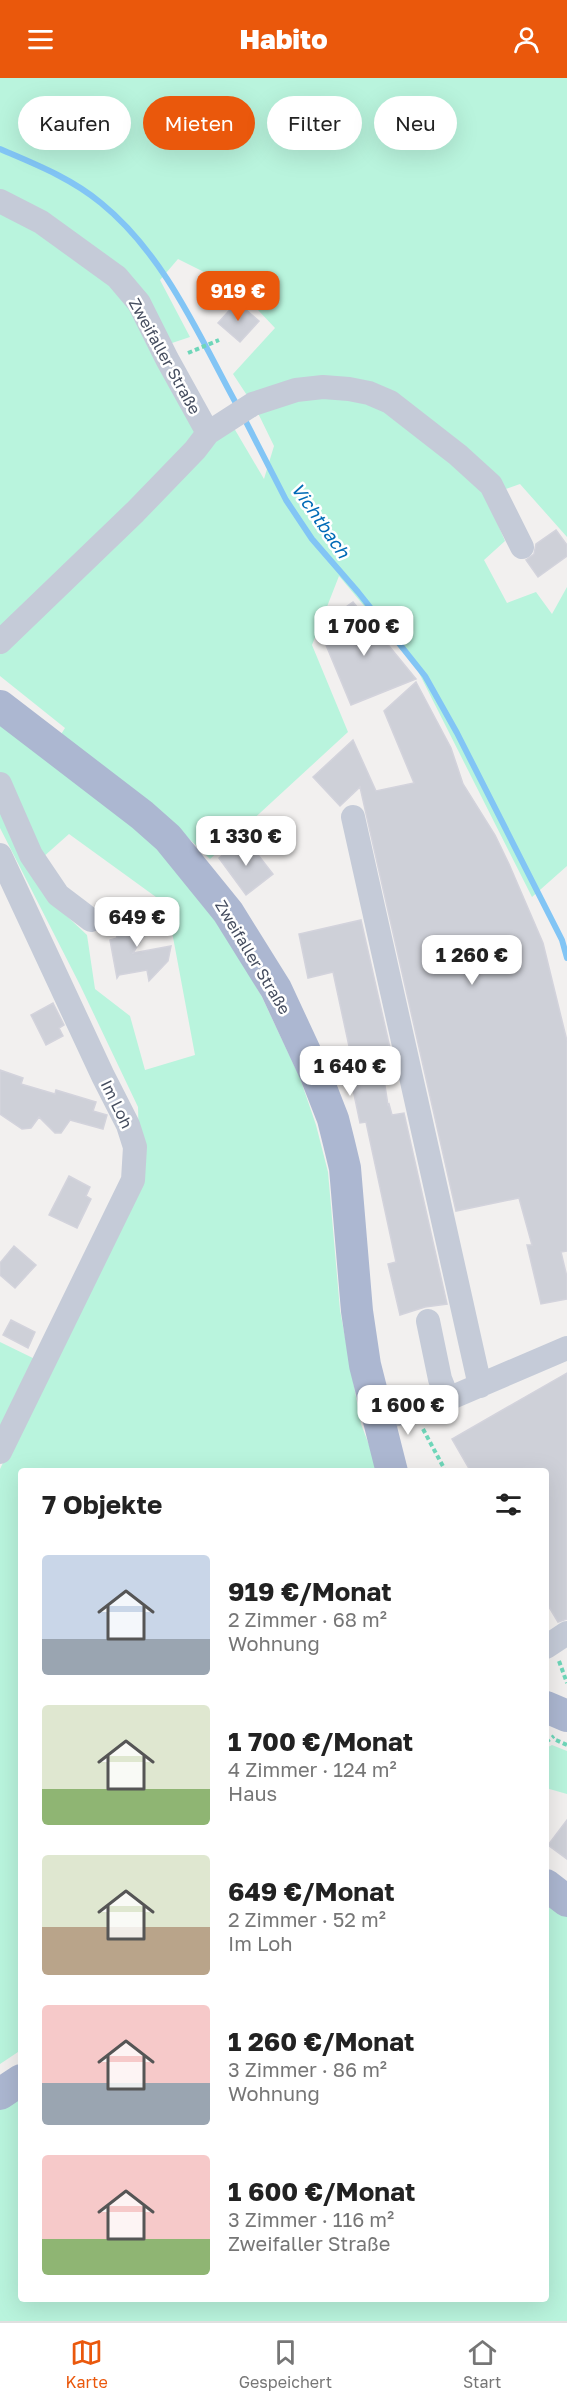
<!DOCTYPE html>
<html lang="de">
<head>
<meta charset="utf-8">
<style>
	:root { --surface:#fff; --page:#f2f2f2; --text:#222; --muted:#767676; --line:#e0e0e0; --accent:#ea580c }
	body { margin:0; font-family:"Golos Text",sans-serif; background:var(--page); color:var(--text); height:100vh; display:flex; flex-direction:column; font-size:22px; white-space:nowrap }
	* { box-sizing:border-box; margin:0 }
	p { font-size:20px; color:var(--muted) }
	.icon { flex:none; width:33px; height:33px; fill:none; stroke:currentColor; stroke-width:2; stroke-linecap:round; stroke-linejoin:round }
	.map { position:relative; flex:1; overflow:hidden }
	.side { position:absolute; left:18px; top:1390px; width:531px; height:834px; display:flex; flex-direction:column; background:var(--surface); border-radius:6px; box-shadow:0 6px 24px #0002 }
	.side>* { flex:none }
	.hud { position:absolute; left:18px; top:18px; width:531px; height:54px; display:flex; gap:12px }
	.price { position:absolute; translate:-50% -51px; padding:0 14px; border-radius:12px; background:#fff; color:#222; font-size:20px; line-height:39px; filter:drop-shadow(0 2px 3px #0008) }
	.price::after { content:''; position:absolute; left:50%; top:36px; width:18px; height:14px; margin-left:-9px; background:inherit; clip-path:polygon(0 0,100% 0,50% 100%) }
	.price.active { background:var(--accent); color:#fff }
	ul { padding:0; list-style:none }
	li { display:flex; align-items:center; gap:18px; height:150px; padding:0 24px }
	li span { display:grid; place-items:center; flex:none; width:168px; height:120px; border-radius:6px; color:#555 }
	li>.icon { margin-inline-start:auto }
	span .icon { width:72px; height:72px; fill:#fffc; stroke-width:1 }
	li b { font-size:26px }
	h2 { display:flex; justify-content:space-between; align-items:center; height:72px; padding:0 24px; font-size:26px }
	.tag { padding:0 21px; border-radius:27px; background:var(--surface); box-shadow:0 6px 24px #0002; font-size:21px; line-height:54px }
	.tag.active { background:var(--accent); color:#fff }
	header { display:flex; justify-content:space-between; align-items:center; height:78px; padding:0 24px; background:var(--accent); color:#fff; font-size:27px; font-weight:800 }
	.menu { display:flex; justify-content:space-around; align-items:center; height:84px; border-top:2px solid var(--line); background:var(--surface); font-size:16px; color:var(--muted) }
	.menu a { display:grid; justify-items:center; gap:3px }
	.menu .active { color:var(--accent) }
	.map>svg:first-child { display:block }
	.green { fill:#b9f4dd; fill-rule:evenodd }
	.lines { fill:none; stroke-linecap:round; stroke-linejoin:round }
	.stream { stroke:#82c5f5; stroke-width:6 }
	.building { fill:#ced0d8; stroke:#d3d3dc; stroke-width:1.5 }
	.path { stroke:#6ed6b9; stroke-width:4; stroke-dasharray:4.5 3; stroke-linecap:butt }
	.minor { stroke:#c5cbd8; stroke-width:24 }
	.major { stroke:#acb7d1; stroke-width:32 }
	.labels { text-anchor:middle; dominant-baseline:central; stroke-width:5; stroke-linejoin:round; paint-order:stroke }
	.street-label { font-size:16px; fill:#454d5f; stroke:#fff }
	.water-label { font-size:18px; font-style:italic; fill:#006ab7; stroke:#fff }
</style>
</head>
<body>
<header><svg class="icon" aria-label="menu" viewBox="0 0 24 24"><path d="M4 6h16M4 12h16M4 18h16"/></svg>Habito<svg class="icon" aria-label="person" viewBox="0 0 24 24"><circle cx="12" cy="8" r="4"/><path d="M4 21q1-7 8-7t8 7"/></svg></header>
<div class="map">
<svg width="567" height="2243" viewBox="0 0 567 2243">
	<rect width="100%" height="100%" fill="#f2f0ef"/>
	<path class="green" d="M 0,0 L 567,0 L 567,459 L 520,406 L 486,418 L 505,463 L 484,482 L 507,525 L 536,514 L 552,536 L 567,509 L 567,788 L 532,819 L 417,591 L 339,498 L 312,567 L 348,654 L 210,781 L 179,751 L 58,661 L 65,650 L 0,598 L 0,574 L 231,345 L 264,401 L 274,368 L 256,331 L 233,296 L 275,250 L 238,211 L 178,181 L 160,202 L 190,259 L 169,266 L 197,346 L 195,367 L 0,554 Z
		M 0,644 L 158,768 L 218,842 L 262,919 L 300,1000 L 316,1047 L 328,1094 L 340,1232 L 361,1346 L 379,1393 L 21,1394 L 21,1972 L 0,1986 L 0,1391 L 140,1104 L 138,1029 L 80,907 L 0,750 ZM 69,756 L 167,827 L 195,977 L 145,992 L 130,938 L 95,911 L 87,857 L 54,826 L 33,788 Z
		M 0,1264 L 39,1283 L 0,1361 Z
		M 552,1667 L 567,1673 L 567,1716 L 546,1710 L 546,1670 Z
		M 546,1825 L 567,1837 L 567,2243 L 0,2243 L 0,2031 L 21,2016 L 21,2222 L 546,2222 Z"/>
	<g class="lines">
		<path class="stream" d="M 0,71 C 35,86 71,100 101,125 C 165,177 199,258 238,329
			M 243,338 L 286,422 L 312,461 L 358,514 L 425,598 L 457,655 L 562,862 L 567,880"/>
	</g>
	<path class="building" d="M 237,224 L 259,243 L 240,264 L 218,245 Z
		M 556,452 L 567,467 L 567,478 L 538,499 L 526,482 L 534,476 L 536,466 Z
		M 353,524 L 416,601 L 351,627 L 326,567 L 336,536 Z
		M 416,604 L 451,670 L 463,706 L 495,757 L 509,786 L 543,865 L 553,906 L 567,963 L 567,1173 L 561,1174 L 567,1199 L 567,1221 L 541,1226 L 527,1167 L 532,1167 L 519,1120 L 456,1133 L 360,709 L 340,728 L 313,699 L 353,662 L 376,713 L 414,705 L 384,633 Z
		M 239,762 L 247,772 L 251,768 L 273,796 L 246,817 L 219,780 Z
		M 160,832 L 133,875 L 171,868 L 168,883 L 149,903 L 147,892 L 119,897 L 117,900 L 110,862 L 117,860 L 115,848 L 133,845 L 141,835 Z
		M 361,842 L 395,992 L 383,995 L 388,1027 L 389,1026 L 392,1037 L 404,1035 L 447,1226 L 425,1229 L 400,1237 L 388,1186 L 396,1184 L 366,1044 L 360,1045 L 350,997 L 355,996 L 333,894 L 308,900 L 299,856 Z
		M 53,925 L 64,947 L 59,950 L 63,958 L 46,967 L 31,937 Z
		M 0,992 L 23,1000 L 21,1006 L 55,1016 L 56,1012 L 96,1024 L 93,1033 L 107,1037 L 103,1051 L 70,1042 L 61,1055 L 55,1055 L 39,1039 L 31,1050 L 22,1051 L 0,1036 Z
		M 69,1098 L 90,1109 L 86,1118 L 91,1121 L 77,1150 L 49,1137 Z
		M 14,1168 L 36,1187 L 15,1210 L 0,1197 L 0,1185 Z
		M 11,1242 L 35,1254 L 28,1270 L 3,1257 Z
		M 567,1295 L 567,1541 L 558,1544 L 546,1524 L 546,1394 L 471,1394 L 452,1361 Z
		M 567,1742 L 567,1781 L 548,1767 Z"/>
	<g class="lines">
		<path class="path" d="M 188,275 L 219,262
			M 423,1351 L 446,1394
			M 559,1583 L 567,1605
			M 556,1662 L 567,1667
			M 546,1664 L 554,1658"/>
		<path class="minor" d="M 0,123 L 41,144 L 117,199 L 139,225 L 167,281 L 208,355
			M 0,564 L 135,434 L 195,372 L 208,355 L 253,326 L 296,312 L 323,309 L 349,311 L 369,315 L 390,324 L 458,377 L 491,407 L 522,469
			M 0,706 L 31,777 L 58,817 L 91,842
			M 353,739 L 480,1308
			M 0,777 L 103,998 L 128,1047 L 135,1069 L 133,1102 L 0,1374
			M 428,1243 L 440,1301 L 448,1321
			M 377,1342 L 448,1321 L 567,1270
			M 546,1569 L 567,1555"/>
		<path class="major" d="M 0,628 L 142,737 L 168,760 L 228,834 L 276,911 L 315,995 L 333,1041 L 339,1065 L 345,1090 L 357,1233 L 365,1287 L 392,1394
			M 546,1629 L 567,1638
			M 546,1807 L 567,1823
			M 0,2016 L 21,2002"/>
	</g>
	<g class="labels">
		<g class="street-label">
			<text transform="translate(165 278) rotate(61)">Zweifaller Straße</text>
			<text transform="translate(253 879) rotate(59)">Zweifaller Straße</text>
			<text transform="translate(117 1026) rotate(64)">Im Loh</text>
		</g>
		<g class="water-label">
			<text transform="translate(321 442) rotate(55)">Vichtbach</text>
		</g>
	</g>
</svg>
<b class="price active" style="left:238px;top:244px">919 €</b>
<b class="price" style="left:364px;top:579px">1 700 €</b>
<b class="price" style="left:246px;top:789px">1 330 €</b>
<b class="price" style="left:137px;top:870px">649 €</b>
<b class="price" style="left:472px;top:908px">1 260 €</b>
<b class="price" style="left:350px;top:1019px">1 640 €</b>
<b class="price" style="left:408px;top:1358px">1 600 €</b>
<div class="hud">
<a class="tag">Kaufen</a>
<a class="tag active">Mieten</a>
<a class="tag">Filter</a>
<a class="tag">Neu</a>
</div>
<section class="side">
<h2>7 Objekte<svg class="icon" aria-label="filters" viewBox="0 0 24 24"><path d="M4 7h16M4 17h16"/><circle cx="9" cy="7" r="2"/><circle cx="15" cy="17" r="2"/></svg></h2>
<ul>
<li><span style="background:linear-gradient(#c9d6e8 70%,#9aa5b1 0)"><svg class="icon" aria-label="home" viewBox="0 0 24 24"><path d="M3 11l9-7 9 7M6 9v11h12V9"/></svg></span><div><b>919 €/Monat</b><p>2 Zimmer · 68 m²</p><p>Wohnung</p></div></li>
<li><span style="background:linear-gradient(#dfe7d0 70%,#8fb573 0)"><svg class="icon" aria-label="home" viewBox="0 0 24 24"><path d="M3 11l9-7 9 7M6 9v11h12V9"/></svg></span><div><b>1 700 €/Monat</b><p>4 Zimmer · 124 m²</p><p>Haus</p></div></li>
<li><span style="background:linear-gradient(#dfe7d0 60%,#b9a48a 0)"><svg class="icon" aria-label="home" viewBox="0 0 24 24"><path d="M3 11l9-7 9 7M6 9v11h12V9"/></svg></span><div><b>649 €/Monat</b><p>2 Zimmer · 52 m²</p><p>Im Loh</p></div></li>
<li><span style="background:linear-gradient(#f6c9c9 65%,#9aa5b1 0)"><svg class="icon" aria-label="home" viewBox="0 0 24 24"><path d="M3 11l9-7 9 7M6 9v11h12V9"/></svg></span><div><b>1 260 €/Monat</b><p>3 Zimmer · 86 m²</p><p>Wohnung</p></div></li>
<li><span style="background:linear-gradient(#f6c9c9 70%,#8fb573 0)"><svg class="icon" aria-label="home" viewBox="0 0 24 24"><path d="M3 11l9-7 9 7M6 9v11h12V9"/></svg></span><div><b>1 600 €/Monat</b><p>3 Zimmer · 116 m²</p><p>Zweifaller Straße</p></div></li>
</ul>
</section>
</div>
<nav class="menu">
<a class="active"><svg class="icon" aria-label="map" viewBox="0 0 24 24"><path d="M3 6l6-2 6 2 6-2v14l-6 2-6-2-6 2zM9 4v14M15 6v14"/></svg>Karte</a>
<a><svg class="icon" aria-label="saved" viewBox="0 0 24 24"><path d="M7 4h10v16l-5-4-5 4z"/></svg>Gespeichert</a>
<a><svg class="icon" aria-label="home" viewBox="0 0 24 24"><path d="M3 11l9-7 9 7M6 9v11h12V9"/></svg>Start</a>
</nav>
</body>
</html>
